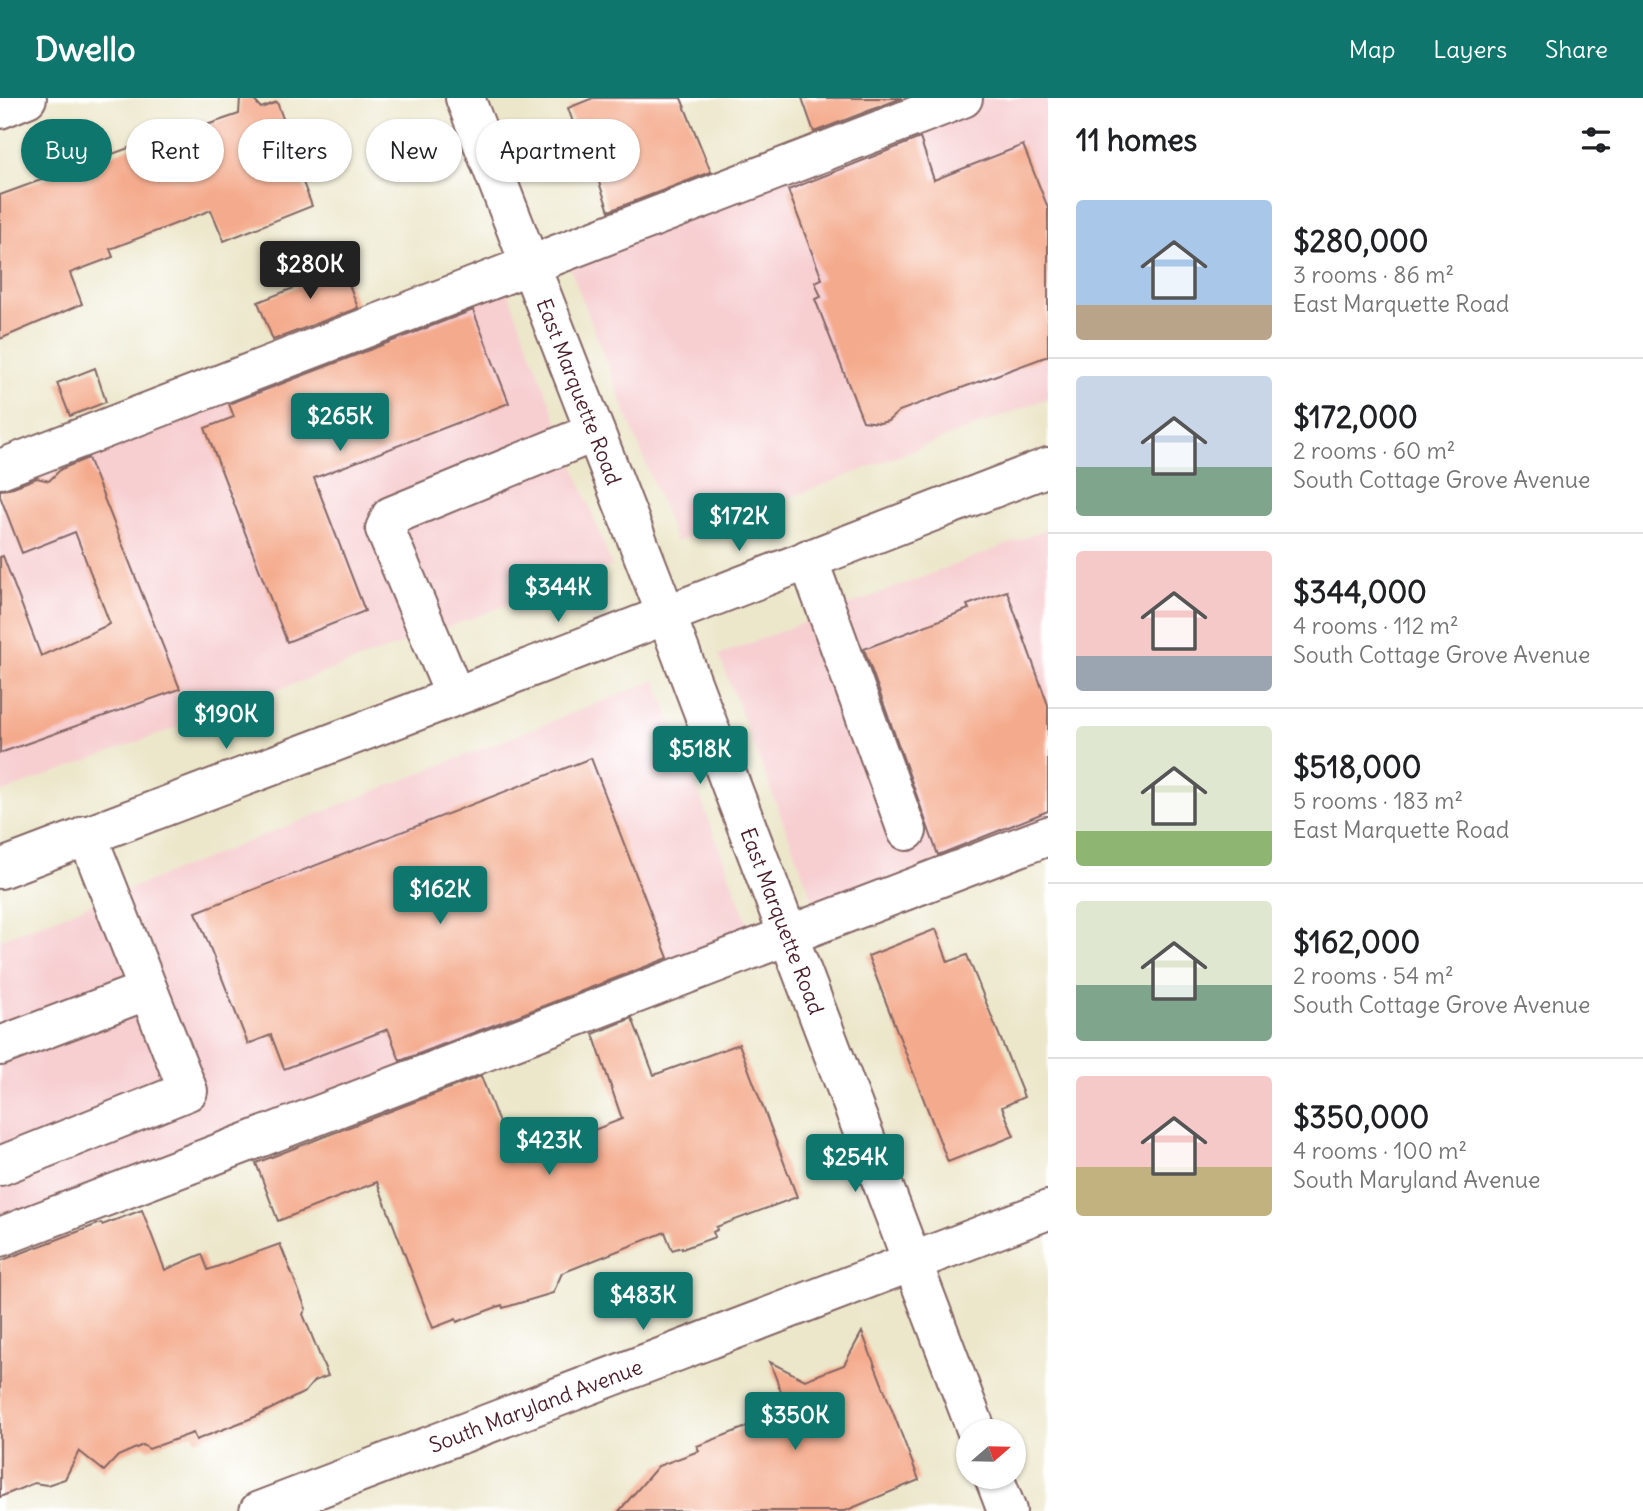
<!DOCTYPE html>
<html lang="en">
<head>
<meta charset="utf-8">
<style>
	:root { --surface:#fff; --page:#f6f6f6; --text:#202124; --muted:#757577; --line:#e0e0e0; --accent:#0f766e }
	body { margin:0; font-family:Delius,sans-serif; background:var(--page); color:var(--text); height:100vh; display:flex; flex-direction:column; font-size:26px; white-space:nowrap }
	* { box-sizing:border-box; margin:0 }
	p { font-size:23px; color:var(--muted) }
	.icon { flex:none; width:38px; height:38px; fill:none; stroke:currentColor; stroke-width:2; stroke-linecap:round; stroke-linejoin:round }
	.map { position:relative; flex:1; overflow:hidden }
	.details { display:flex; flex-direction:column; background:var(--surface); width:595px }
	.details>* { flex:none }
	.banner { position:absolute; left:21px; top:21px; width:665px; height:63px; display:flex; gap:14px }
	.needle { width:46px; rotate:70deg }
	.buttons { position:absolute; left:956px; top:1321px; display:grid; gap:14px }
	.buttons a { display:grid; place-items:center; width:70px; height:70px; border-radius:50%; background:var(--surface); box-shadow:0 2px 5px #0004; font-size:35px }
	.price { position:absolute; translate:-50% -60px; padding:0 16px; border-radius:7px; background:var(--accent); color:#fff; font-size:23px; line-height:46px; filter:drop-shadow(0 2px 4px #0008) }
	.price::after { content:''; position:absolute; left:50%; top:42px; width:21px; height:16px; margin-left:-10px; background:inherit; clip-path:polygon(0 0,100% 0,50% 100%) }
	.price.current { background:#222; color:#fff }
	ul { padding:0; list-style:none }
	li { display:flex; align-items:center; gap:21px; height:175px; padding:0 28px }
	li+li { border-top:2px solid var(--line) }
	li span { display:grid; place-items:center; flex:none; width:196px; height:140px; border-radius:7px; color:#555 }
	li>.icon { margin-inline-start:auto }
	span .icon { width:84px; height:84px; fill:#fffc; stroke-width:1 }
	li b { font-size:30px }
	h2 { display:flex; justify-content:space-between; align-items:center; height:84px; padding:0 28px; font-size:30px }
	.pill { padding:0 24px; border-radius:32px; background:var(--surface); box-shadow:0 2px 5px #0004; font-size:24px; line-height:63px }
	.pill.current { background:var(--accent); color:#fff }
	header { display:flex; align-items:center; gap:42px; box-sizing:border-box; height:98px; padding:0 35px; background:var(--accent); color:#fff }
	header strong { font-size:33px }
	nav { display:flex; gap:38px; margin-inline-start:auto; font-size:24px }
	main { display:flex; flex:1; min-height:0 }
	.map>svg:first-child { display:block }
	.built { fill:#f7cfd1 }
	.building { fill:#f4aa8c }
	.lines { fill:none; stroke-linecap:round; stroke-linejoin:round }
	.minor-casing { stroke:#836563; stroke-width:42 }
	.major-casing { stroke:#836563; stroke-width:42 }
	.minor { stroke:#fff; stroke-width:38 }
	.major { stroke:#fff; stroke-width:38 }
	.labels { text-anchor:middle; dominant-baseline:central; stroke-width:5; stroke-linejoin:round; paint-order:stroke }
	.street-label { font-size:21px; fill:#4a1f2b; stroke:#fff }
</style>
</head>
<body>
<header>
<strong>Dwello</strong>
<nav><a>Map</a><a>Layers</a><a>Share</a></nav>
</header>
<main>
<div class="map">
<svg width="1048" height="1413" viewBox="0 0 1048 1413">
	<rect width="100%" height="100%" fill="#fff"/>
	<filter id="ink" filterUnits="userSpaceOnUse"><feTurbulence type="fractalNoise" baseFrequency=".0143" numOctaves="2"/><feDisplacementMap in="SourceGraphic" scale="14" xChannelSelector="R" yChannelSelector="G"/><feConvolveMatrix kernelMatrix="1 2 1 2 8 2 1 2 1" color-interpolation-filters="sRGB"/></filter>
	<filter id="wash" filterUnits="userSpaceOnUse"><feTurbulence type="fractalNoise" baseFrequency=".00686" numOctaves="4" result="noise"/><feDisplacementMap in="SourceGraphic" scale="28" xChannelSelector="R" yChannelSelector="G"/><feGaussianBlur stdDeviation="1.57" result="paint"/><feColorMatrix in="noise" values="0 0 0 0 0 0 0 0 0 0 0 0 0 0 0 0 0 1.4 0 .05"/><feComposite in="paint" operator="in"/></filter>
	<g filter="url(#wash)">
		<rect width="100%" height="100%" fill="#ece7cb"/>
		<path class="built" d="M 963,0 L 1048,0 L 1048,300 L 676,444 L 564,154 Z
			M 502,178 L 612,468 L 0,695 L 0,371 Z
			M 1048,431 L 1048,738 L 822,825 L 719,557 Z
			M 656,582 L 757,850 L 0,1139 L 0,842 Z"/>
		<g id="blocks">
			<path class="building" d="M 240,0 L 252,0 L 261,10 L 277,4 L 296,57 L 294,61 L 312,108 L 224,143 L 211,112 L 110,151 L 113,159 L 70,175 L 82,206 L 0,241 L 0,97 L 145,44 L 148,53 L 189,36 L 195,31 L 239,16 Z
				M 593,0 L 681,0 L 711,74 L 609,113 L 588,53 L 577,49 L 572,34 L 574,27 L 568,10 Z
				M 802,0 L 902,0 L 814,34 Z
				M 920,40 L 934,82 L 1023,47 L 1048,110 L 1048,258 L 899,313 L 888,323 L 880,325 L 863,323 L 815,201 L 821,199 L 815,184 L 822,181 L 788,92 Z
				M 339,160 L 358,210 L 273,242 L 258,204 L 309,184 L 305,174 Z
				M 473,212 L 509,305 L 314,380 L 365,513 L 287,544 L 205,330 L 234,319 L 229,306 Z
				M 95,270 L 106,304 L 70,318 L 57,285 Z
				M 88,360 L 180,591 L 0,655 L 0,459 L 3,458 L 41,558 L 110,526 L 75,434 L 22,455 L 0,398 L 0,392 L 8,391 L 37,380 L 49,383 L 61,371 Z
				M 1007,493 L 1048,607 L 1048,713 L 938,757 L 864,551 L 969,511 L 967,507 Z
				M 591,660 L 668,860 L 400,963 L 388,931 L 284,971 L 271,937 L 248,946 L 196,814 Z
				M 936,831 L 948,864 L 967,857 L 1024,999 L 1002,1009 L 1014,1038 L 948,1064 L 868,858 Z
				M 632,920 L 654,977 L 739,946 L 797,1099 L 716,1129 L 717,1132 L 713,1134 L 715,1139 L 682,1151 L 682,1149 L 672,1152 L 665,1134 L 562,1175 L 553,1195 L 503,1210 L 502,1207 L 457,1224 L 456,1221 L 433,1230 L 377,1084 L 278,1123 L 256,1065 L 481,978 L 514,1064 L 622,1021 L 593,936 Z
				M 142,1112 L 165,1172 L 202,1156 L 208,1172 L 280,1146 L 306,1211 L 303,1216 L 328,1278 L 314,1283 L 305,1294 L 257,1318 L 196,1342 L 193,1335 L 149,1351 L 143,1347 L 118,1358 L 104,1373 L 79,1353 L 65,1381 L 47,1387 L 34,1385 L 0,1399 L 0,1163 L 101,1125 L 102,1127 Z
				M 862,1234 L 919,1382 L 845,1413 L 619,1413 L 658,1368 L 699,1353 L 697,1348 L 788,1313 L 770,1264 L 805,1282 L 844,1267 Z"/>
		</g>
	</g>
	<g filter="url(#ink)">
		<use href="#blocks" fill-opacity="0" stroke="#836563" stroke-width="2"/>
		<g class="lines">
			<g class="minor-casing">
				<g id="minor">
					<path id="s1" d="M 465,0 L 666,516 L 977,1334"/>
					<path d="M 0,11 L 27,0"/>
					<path d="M 0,371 L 963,0"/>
					<path d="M 808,461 L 907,733"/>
					<path d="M 455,598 L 385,431 L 391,418 L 595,334"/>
					<path d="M 0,948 L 148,892"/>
					<path d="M 0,1068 L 188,993 L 87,737"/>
					<path d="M 0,1139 L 1048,738"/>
					<path d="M 994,1379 L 1007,1413"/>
					<path id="s2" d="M 259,1413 L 1048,1112"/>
				</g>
			</g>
			<g class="major-casing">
				<path id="major" d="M 0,771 L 472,592 L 1048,369"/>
			</g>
			<use href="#minor" class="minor"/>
			<use href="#major" class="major"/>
		</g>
	</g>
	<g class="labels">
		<g class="street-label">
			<text stroke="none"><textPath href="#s1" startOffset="315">East Marquette Road</textPath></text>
			<text stroke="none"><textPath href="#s1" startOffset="882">East Marquette Road</textPath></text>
			<text stroke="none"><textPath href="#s2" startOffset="296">South Maryland Avenue</textPath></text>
		</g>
	</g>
</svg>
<div class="buttons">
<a><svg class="needle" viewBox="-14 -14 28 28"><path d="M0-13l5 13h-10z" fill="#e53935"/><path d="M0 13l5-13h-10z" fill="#757577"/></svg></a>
</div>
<b class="price current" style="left:310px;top:203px">$280K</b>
<b class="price" style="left:340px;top:355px">$265K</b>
<b class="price" style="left:739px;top:455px">$172K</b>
<b class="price" style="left:558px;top:526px">$344K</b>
<b class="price" style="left:226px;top:653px">$190K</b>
<b class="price" style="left:700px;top:688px">$518K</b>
<b class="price" style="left:440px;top:828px">$162K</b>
<b class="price" style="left:549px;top:1079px">$423K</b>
<b class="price" style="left:855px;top:1096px">$254K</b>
<b class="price" style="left:643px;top:1234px">$483K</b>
<b class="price" style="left:795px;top:1354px">$350K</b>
<div class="banner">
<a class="pill current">Buy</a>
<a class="pill">Rent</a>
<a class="pill">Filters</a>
<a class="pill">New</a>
<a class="pill">Apartment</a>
</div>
</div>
<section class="details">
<h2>11 homes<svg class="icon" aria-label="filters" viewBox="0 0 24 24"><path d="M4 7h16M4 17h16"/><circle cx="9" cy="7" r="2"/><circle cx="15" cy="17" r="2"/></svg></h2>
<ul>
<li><span style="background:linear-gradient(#a9c7e8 75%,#b9a48a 0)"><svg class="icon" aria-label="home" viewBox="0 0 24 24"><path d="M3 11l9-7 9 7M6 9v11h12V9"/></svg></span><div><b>$280,000</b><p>3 rooms · 86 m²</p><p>East Marquette Road</p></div></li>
<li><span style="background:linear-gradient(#c9d6e8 65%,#7fa58c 0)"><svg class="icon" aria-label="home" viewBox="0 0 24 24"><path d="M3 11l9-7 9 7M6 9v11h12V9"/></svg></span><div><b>$172,000</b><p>2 rooms · 60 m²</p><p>South Cottage Grove Avenue</p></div></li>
<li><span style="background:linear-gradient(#f6c9c9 75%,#9aa5b1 0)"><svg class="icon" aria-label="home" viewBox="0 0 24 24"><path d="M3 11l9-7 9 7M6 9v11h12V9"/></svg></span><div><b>$344,000</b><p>4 rooms · 112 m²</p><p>South Cottage Grove Avenue</p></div></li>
<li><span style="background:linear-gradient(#dfe7d0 75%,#8fb573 0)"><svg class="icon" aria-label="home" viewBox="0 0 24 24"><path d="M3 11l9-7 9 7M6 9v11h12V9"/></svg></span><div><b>$518,000</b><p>5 rooms · 183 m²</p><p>East Marquette Road</p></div></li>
<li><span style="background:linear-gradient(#dfe7d0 60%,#7fa58c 0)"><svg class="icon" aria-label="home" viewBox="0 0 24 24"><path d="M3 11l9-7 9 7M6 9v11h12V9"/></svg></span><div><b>$162,000</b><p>2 rooms · 54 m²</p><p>South Cottage Grove Avenue</p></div></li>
<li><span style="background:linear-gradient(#f6c9c9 65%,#c2b280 0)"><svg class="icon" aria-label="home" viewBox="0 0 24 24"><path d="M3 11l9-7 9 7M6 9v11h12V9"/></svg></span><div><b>$350,000</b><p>4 rooms · 100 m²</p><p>South Maryland Avenue</p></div></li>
</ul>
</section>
</main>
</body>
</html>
